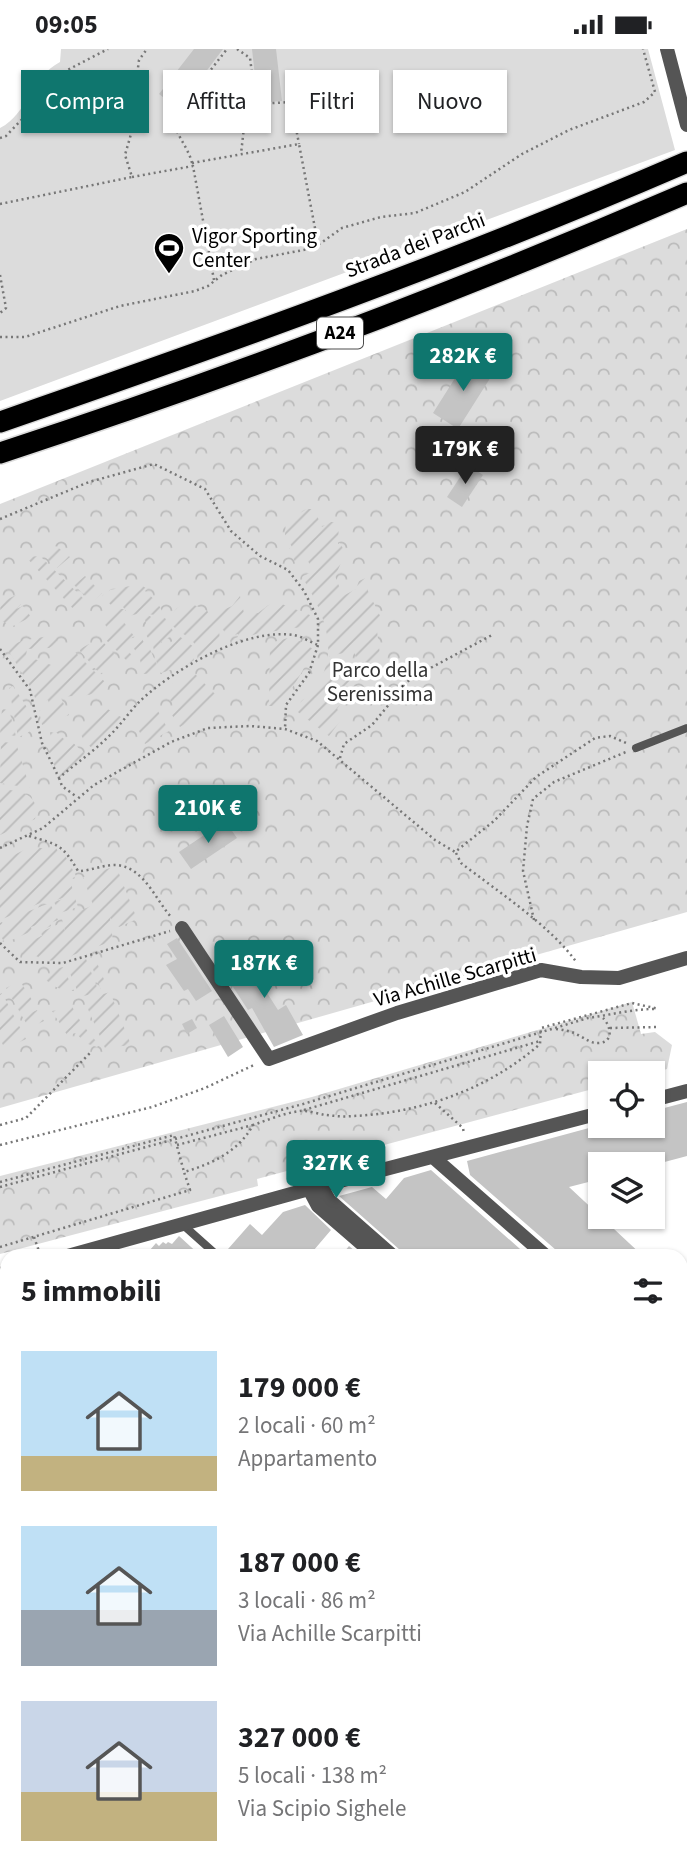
<!DOCTYPE html>
<html lang="it">
<head>
<meta charset="utf-8">
<style>
	:root { --surface:#fff; --page:#f6f6f6; --text:#202124; --muted:#757577; --accent:#0f766e }
	body { margin:0; font-family:"Source Sans 3",sans-serif; background:var(--page); color:var(--text); height:100vh; display:flex; flex-direction:column; font-size:26px; white-space:nowrap }
	* { box-sizing:border-box; margin:0 }
	p { font-size:23px; color:var(--muted) }
	.icon { flex:none; width:38px; height:38px; fill:none; stroke:currentColor; stroke-width:2; stroke-linecap:round; stroke-linejoin:round }
	.map { position:relative; flex:1; overflow:hidden }
	.sheet { position:absolute; left:0px; top:1200px; width:688px; height:625px; display:flex; flex-direction:column; background:var(--surface); border-radius:21px 21px 0 0; box-shadow:0 2px 5px #0004 }
	.sheet>* { flex:none }
	.guide { position:absolute; left:21px; top:21px; width:646px; height:63px; display:flex; gap:14px }
	.buttons { position:absolute; left:588px; top:1012px; display:grid; gap:14px }
	.buttons a { display:grid; place-items:center; width:77px; height:77px; border-radius:0px; background:var(--surface); box-shadow:0 2px 5px #0004; font-size:35px }
	.price { position:absolute; translate:-50% -60px; padding:0 16px; border-radius:7px; background:var(--accent); color:#fff; font-size:23px; line-height:46px; filter:drop-shadow(0 2px 4px #0008) }
	.price::after { content:''; position:absolute; left:50%; top:42px; width:21px; height:16px; margin-left:-10px; background:inherit; clip-path:polygon(0 0,100% 0,50% 100%) }
	.price.on { background:#222; color:#fff }
	ul { padding:0; list-style:none }
	li { display:flex; align-items:center; gap:21px; height:175px; padding:0 21px }
	li span { display:grid; place-items:center; flex:none; width:196px; height:140px; border-radius:0px; color:#555 }
	li>.icon { margin-inline-start:auto }
	span .icon { width:84px; height:84px; fill:#fffc; stroke-width:1 }
	li b { font-size:30px }
	h2 { display:flex; justify-content:space-between; align-items:center; height:84px; padding:0 21px; font-size:30px }
	.chip { padding:0 24px; border-radius:0px; background:var(--surface); box-shadow:0 2px 5px #0004; font-size:24px; line-height:63px }
	.chip.on { background:var(--accent); color:#fff }
	.status { display:flex; justify-content:space-between; align-items:center; height:49px; padding:0 35px; background:var(--surface); direction:ltr }
	.status svg { height:19px; fill:currentColor }
	.map>svg:first-child { display:block }
	.grass { fill:#dcdcdc }
	.park { fill:url(#park-crowns) }
	.garden { fill:url(#garden-furrows) }
	.building { fill:#c4c4c4 }
	.lines { fill:none; stroke-linecap:round; stroke-linejoin:round }
	.motorway-casing { stroke:#dbdbdb; stroke-width:24 }
	.path { stroke:#777; stroke-width:2.5; stroke-dasharray:2 3.5; stroke-linecap:butt }
	.service { stroke:#555; stroke-width:8 }
	.pedestrian { stroke:#555; stroke-width:12 }
	.minor { stroke:#555; stroke-width:14 }
	.tertiary { stroke:#555; stroke-width:14 }
	.motorway { stroke:#000; stroke-width:21 }
	.labels { text-anchor:middle; dominant-baseline:central; stroke-width:7; stroke-linejoin:round; paint-order:stroke }
	.shield { fill:#fff; stroke:#4c4c4c; stroke-width:2 }
	.shield-label { font-size:19px; font-weight:bold; fill:#000 }
	.poi-label { font-size:21px; fill:#000; stroke:#fff; text-anchor:start }
	.street-label { font-size:21px; fill:#000; stroke:#fff }
	.park-label { font-size:21px; fill:#333; stroke:#fff }
</style>
</head>
<body>
<div class="status"><b>09:05</b><svg viewBox="0 0 49 12"><path d="M0 12V9h3v3zM5 12V6h3v6zM10 12V3h3v9zM15 12V0h3v12zM26 1h20v11H26zM47 4h2v5h-2z"/></svg></div>
<div class="map">
<svg width="687" height="1824" viewBox="0 0 687 1824">
	<defs>
		<pattern id="park-crowns" width="20" height="18" patternUnits="userSpaceOnUse" patternTransform="scale(1.75)"><rect width="20" height="18" fill="#dcdcdc"/><path d="M2 6a3 3 0 1 1 6 0M12 15a3 3 0 1 1 6 0" fill="none" stroke="#bbb"/></pattern>
		<pattern id="garden-furrows" width="10" height="10" patternUnits="userSpaceOnUse" patternTransform="scale(1.75)"><rect width="10" height="10" fill="#dcdcdc"/><path d="M-1 1l2-2M0 10L10 0M9 11l2-2" fill="none" stroke="#bbb"/></pattern>
	</defs>
	<rect width="100%" height="100%" fill="#fff"/>
	<path class="grass" d="M 61,0 L 648,0 L 675,101 L 0,352 L 0,79 C 28,65 30,29 60,13 Z"/>
	<path class="park" d="M 687,180 L 687,863 L 0,1059 L 0,455 Z
		M 632,953 L 641,985 L 655,983 L 672,996 L 667,1020 L 653,1024 L 600,1024 L 600,1038 L 257,1130 L 258,1137 L 0,1205 L 0,1127 L 312,1048 Z
		M 7,1235 L 7,1343 L 0,1352 L 0,1237 Z"/>
	<path class="garden" d="M 307,460 L 314,460 L 322,478 L 331,473 L 339,473 L 338,495 L 340,494 L 346,505 L 340,509 L 341,514 L 335,527 L 343,547 L 356,540 L 359,532 L 368,528 L 368,542 L 382,571 L 376,574 L 380,606 L 359,620 L 354,602 L 329,607 L 356,621 L 345,648 L 337,660 L 344,667 L 329,687 L 294,660 C 301,652 311,645 317,636 C 341,601 322,560 302,528 L 313,522 L 306,508 L 295,513 L 289,500 L 292,498 L 285,486 L 286,472 Z
		M 56,497 L 70,508 L 57,519 L 43,506 Z
		M 40,507 L 89,555 L 77,564 L 26,508 Z
		M 85,527 L 102,544 L 92,553 L 74,536 Z
		M 140,535 L 147,540 L 145,542 L 157,553 L 165,567 C 153,567 142,562 130,567 L 123,558 L 114,558 L 127,549 L 112,557 L 102,547 L 110,541 Z
		M 16,546 L 21,555 L 16,560 L 23,557 L 31,568 L 13,577 L 1,572 L 0,554 Z
		M 240,547 L 244,564 L 258,564 L 274,552 L 310,566 L 308,577 L 256,585 L 232,593 L 230,591 L 238,588 L 238,585 L 226,588 L 224,582 L 218,575 L 220,590 L 217,596 L 220,600 L 197,612 C 200,587 183,589 171,575 C 172,548 198,553 212,566 L 232,557 Z
		M 112,560 L 124,560 L 129,568 L 123,572 L 134,587 L 129,591 L 140,585 L 145,596 L 136,603 L 131,594 L 125,598 L 134,609 L 127,612 L 101,586 L 108,580 L 104,574 L 109,569 L 107,564 Z
		M 148,566 L 153,569 L 165,569 L 175,585 L 161,593 L 162,600 L 179,587 L 194,598 L 194,611 L 187,616 L 161,624 L 159,622 L 160,624 L 143,625 L 139,606 L 149,598 L 157,616 L 153,597 L 143,581 L 147,578 L 144,567 Z
		M 54,586 L 58,594 L 49,599 L 27,600 L 26,607 L 57,618 L 75,603 L 106,634 C 87,654 80,643 61,649 L 69,666 L 42,676 L 39,662 L 50,658 L 48,651 L 37,654 L 32,641 L 7,599 L 21,592 Z
		M 288,589 L 300,592 L 313,600 L 302,623 L 281,657 L 269,657 L 270,594 Z
		M 103,593 L 120,611 L 100,625 L 80,602 L 80,600 L 89,595 L 94,598 Z
		M 194,624 L 217,647 L 202,664 L 205,667 C 199,673 188,673 180,678 L 172,666 L 178,660 L 170,651 L 173,647 L 170,645 L 172,635 Z
		M 13,637 C 22,652 49,681 18,688 L 9,639 Z
		M 106,659 L 126,671 L 94,701 L 84,692 L 78,679 Z
		M 2,660 L 9,661 L 16,687 L 0,685 Z
		M 158,662 L 169,682 L 145,695 L 135,673 L 143,665 Z
		M 50,683 L 57,684 L 64,690 L 68,689 L 87,707 L 59,729 L 47,697 L 47,691 L 51,691 Z
		M 1,693 L 16,694 L 30,739 L 0,734 Z
		M 0,740 C 20,742 41,744 35,770 L 0,786 Z
		M 28,799 L 56,799 L 59,804 L 66,808 L 76,827 L 70,831 L 74,845 L 54,852 L 52,849 L 0,871 L 0,813 Z
		M 116,817 L 137,870 L 119,878 L 110,869 L 113,892 L 73,906 C 64,914 51,911 40,911 L 37,907 L 31,910 L 25,909 L 19,897 L 42,887 L 41,883 L 61,874 L 65,882 L 62,870 L 93,856 L 83,828 Z
		M 74,846 L 78,858 L 60,864 L 54,853 Z
		M 50,854 L 58,871 L 50,874 L 51,877 L 42,881 L 39,875 L 31,878 L 32,882 L 5,894 L 0,886 L 0,874 L 2,873 L 5,878 L 12,875 L 11,869 Z
		M 95,909 L 108,940 L 101,941 L 89,910 Z
		M 86,910 L 99,943 L 80,948 L 66,915 Z
		M 63,918 L 74,942 C 63,943 52,937 44,929 L 52,926 L 51,921 Z
		M 20,932 L 32,951 L 26,956 L 31,964 L 37,961 L 44,972 L 33,977 L 26,974 L 6,939 Z
		M 110,943 L 131,996 L 105,999 L 84,951 Z
		M 2,944 L 26,990 L 5,1000 L 0,990 L 0,945 Z
		M 70,954 L 82,975 L 99,996 L 97,998 L 85,994 L 76,984 L 67,986 L 52,962 L 63,960 Z"/>
	<path class="building" d="M 194,0 L 223,0 L 178,60 L 159,45 Z
		M 252,0 L 276,0 L 282,52 L 258,54 Z
		M 469,307 L 494,323 L 458,380 L 433,364 Z
		M 468,416 L 483,426 L 462,458 L 447,448 Z
		M 225,772 L 237,789 L 191,820 L 179,803 Z
		M 177,889 L 212,942 L 196,952 L 188,940 L 184,942 L 166,916 L 177,910 L 167,895 Z
		M 268,903 L 279,917 L 260,933 L 278,961 L 286,956 L 303,986 L 274,998 L 252,959 L 248,961 L 224,924 L 236,915 L 242,924 Z
		M 224,967 L 243,998 L 228,1008 L 209,976 Z
		M 192,970 L 197,979 L 187,985 L 182,975 Z
		M 687,1053 L 687,1107 L 657,1115 L 600,1115 L 600,1130 L 569,1138 L 644,1208 L 564,1208 L 470,1126 L 467,1112 L 600,1076 L 653,1076 L 653,1062 Z
		M 431,1121 L 529,1208 L 403,1208 L 400,1201 L 339,1147 L 372,1138 L 386,1150 L 404,1129 Z
		M 305,1156 L 331,1181 L 308,1208 L 237,1208 L 228,1200 L 250,1175 L 262,1186 L 283,1163 Z
		M 179,1187 L 202,1208 L 144,1208 L 156,1194 L 159,1197 L 163,1193 L 166,1195 L 168,1193 L 172,1195 Z
		M 349,1197 L 362,1208 L 340,1208 Z"/>
	<g class="lines">
		<g class="motorway-casing">
			<path id="motorway" d="M 0,373 C 231,293 463,210 687,113
				M 0,404 C 232,328 462,241 687,144"/>
		</g>
		<path class="path" d="M 237,0 L 250,9 L 256,55 L 244,78 L 241,105
			M 256,55 L 291,53 L 299,95
			M 0,89 L 6,87 L 28,64 L 52,29 L 108,0
			M 192,114 L 299,95 L 318,195
			M 192,114 C 188,97 174,85 174,68 L 227,0
			M 132,128 L 193,117 L 214,231
			M 0,155 L 132,128 L 125,106 L 137,64 L 135,42 L 139,11 L 147,0
			M 0,226 L 6,259 L 0,264
			M 0,288 L 25,288 L 120,257 L 195,242 L 208,237 L 222,226 L 256,210 L 314,199 L 342,179 L 381,168 L 415,164 L 465,143 L 522,105 L 569,81 L 644,53 L 655,43 L 643,0
			M 0,470 L 89,433 L 154,415 L 205,440 L 231,482 L 260,507 L 288,521 L 304,542 L 318,570 L 318,596 L 309,624 L 286,656 L 285,680
			M 0,600 L 30,641 L 42,694 L 59,729 C 75,715 93,703 108,688 C 120,677 129,663 140,652 C 174,620 245,579 293,586 C 301,587 310,593 318,596
			M 340,709 L 344,695 L 372,676 L 410,630 L 492,586
			M 59,729 L 62,737 L 77,748
			M 29,787 C 59,796 62,795 78,822 C 91,822 105,815 117,816 C 145,819 156,852 172,869
			M 0,799 L 43,779 L 94,736 L 171,693 L 208,679 L 250,677 L 285,680 L 317,692 L 435,791 L 455,803 L 494,772 L 536,728 L 595,689 L 610,687 L 626,694
			M 456,804 L 461,814 C 497,842 551,877 577,914
			M 534,871 L 523,822 L 527,777 L 533,750 L 554,733 L 626,703
			M 0,894 L 20,913 L 63,914 L 170,882
			M 610,979 L 659,978
			M 556,980 C 564,981 571,982 578,986 C 585,989 591,995 599,994 C 614,993 611,977 603,969
			M 435,1054 L 463,1079 L 464,1085
			M 304,1061 L 540,992
			M 0,1076 L 26,1069 L 92,1002
			M 0,1096 L 152,1058 L 205,1039 L 256,1015
			M 177,1096 L 253,1076
			M 0,1133 L 174,1086 L 184,1123
			M 0,1138 L 303,1055 L 588,969 C 610,966 632,960 654,960
			M 34,1188 L 40,1205
			M 0,1198 L 190,1141 L 184,1123 C 212,1115 239,1102 253,1076 C 268,1071 284,1064 300,1062 C 308,1061 318,1065 326,1066 C 335,1067 344,1068 353,1067 C 421,1064 489,1040 540,995 L 541,979 L 632,954 L 659,960
			M 0,1286 L 7,1279"/>
		<path class="service" d="M 636,699 L 687,679
			M 182,1175 L 219,1208"/>
		<path class="pedestrian" d="M 293,1818 L 299,1824"/>
		<path class="minor" d="M 182,879 L 269,1010 L 397,964 L 541,921 L 581,928 L 619,929 L 687,909
			M 653,1051 L 687,1042
			M 433,1108 L 547,1208
			M 321,1137 L 329,1151 L 394,1208
			M 309,1140 L 318,1157 L 377,1208
			M 64,1208 L 309,1140 L 600,1064
			M 0,1225 L 7,1223
			M 0,1634 L 7,1640
			M 681,1695 L 687,1693
			M 151,1818 L 158,1824
			M 439,1818 L 447,1824
			M 634,1818 L 634,1824
			M 349,1824 L 354,1818
			M 532,1824 L 537,1818"/>
		<path class="tertiary" d="M 667,0 L 687,76
			M 681,1319 L 687,1315
			M 120,1824 L 125,1818"/>
		<use href="#motorway" class="motorway"/>
	</g>
	<defs>
		<g id="stadium-pin" transform="scale(1.575)"><path d="M0 17L-7.5 6A9.5 9.5 0 1 1 7.5 6Z" fill="#000" stroke="#fff"/><path d="M0-5a6.5 5 0 1 0 0 10a6.5 5 0 1 0 0-10ZM-3.5-1.8h7v3.6h-7Z" fill="#fff"/></g>
	</defs>
	<g fill-rule="evenodd">
		<use href="#stadium-pin" x="169" y="199"/>
	</g>
	<g class="labels">
		<rect class="shield" x="317" y="268.5" width="46" height="31" rx="5"/>
		<g class="shield-label">
			<text x="340" y="284">A24</text>
		</g>
		<g class="poi-label">
			<text x="192" y="187">Vigor Sporting<tspan x="192" dy="24">Center</tspan></text>
		</g>
		<g class="street-label">
			<text transform="translate(415 196) rotate(-21)">Strada dei Parchi</text>
			<text transform="translate(455 928) rotate(-16)">Via Achille Scarpitti</text>
		</g>
		<g class="park-label">
			<text x="380" y="621">Parco della<tspan x="380" dy="24">Serenissima</tspan></text>
		</g>
	</g>
</svg>
<div class="buttons">
<a><svg class="icon" aria-label="locate" viewBox="0 0 24 24"><circle cx="12" cy="12" r="6"/><path d="M12 2v4M12 18v4M2 12h4M18 12h4"/></svg></a>
<a><svg class="icon" aria-label="layers" viewBox="0 0 24 24"><path d="M12 4l9 5-9 5-9-5zM3 14l9 5 9-5"/></svg></a>
</div>
<b class="price" style="left:463px;top:344px">282K €</b>
<b class="price on" style="left:465px;top:437px">179K €</b>
<b class="price" style="left:208px;top:796px">210K €</b>
<b class="price" style="left:264px;top:951px">187K €</b>
<b class="price" style="left:336px;top:1151px">327K €</b>
<div class="guide">
<a class="chip on">Compra</a>
<a class="chip">Affitta</a>
<a class="chip">Filtri</a>
<a class="chip">Nuovo</a>
</div>
<section class="sheet">
<h2>5 immobili<svg class="icon" aria-label="filters" viewBox="0 0 24 24"><path d="M4 7h16M4 17h16"/><circle cx="9" cy="7" r="2"/><circle cx="15" cy="17" r="2"/></svg></h2>
<ul>
<li><span style="background:linear-gradient(#bfe0f5 75%,#c2b280 0)"><svg class="icon" aria-label="home" viewBox="0 0 24 24"><path d="M3 11l9-7 9 7M6 9v11h12V9"/></svg></span><div><b>179 000 €</b><p>2 locali · 60 m²</p><p>Appartamento</p></div></li>
<li><span style="background:linear-gradient(#bfe0f5 60%,#9aa5b1 0)"><svg class="icon" aria-label="home" viewBox="0 0 24 24"><path d="M3 11l9-7 9 7M6 9v11h12V9"/></svg></span><div><b>187 000 €</b><p>3 locali · 86 m²</p><p>Via Achille Scarpitti</p></div></li>
<li><span style="background:linear-gradient(#c9d6e8 65%,#c2b280 0)"><svg class="icon" aria-label="home" viewBox="0 0 24 24"><path d="M3 11l9-7 9 7M6 9v11h12V9"/></svg></span><div><b>327 000 €</b><p>5 locali · 138 m²</p><p>Via Scipio Sighele</p></div></li>
</ul>
</section>
</div>
</body>
</html>
